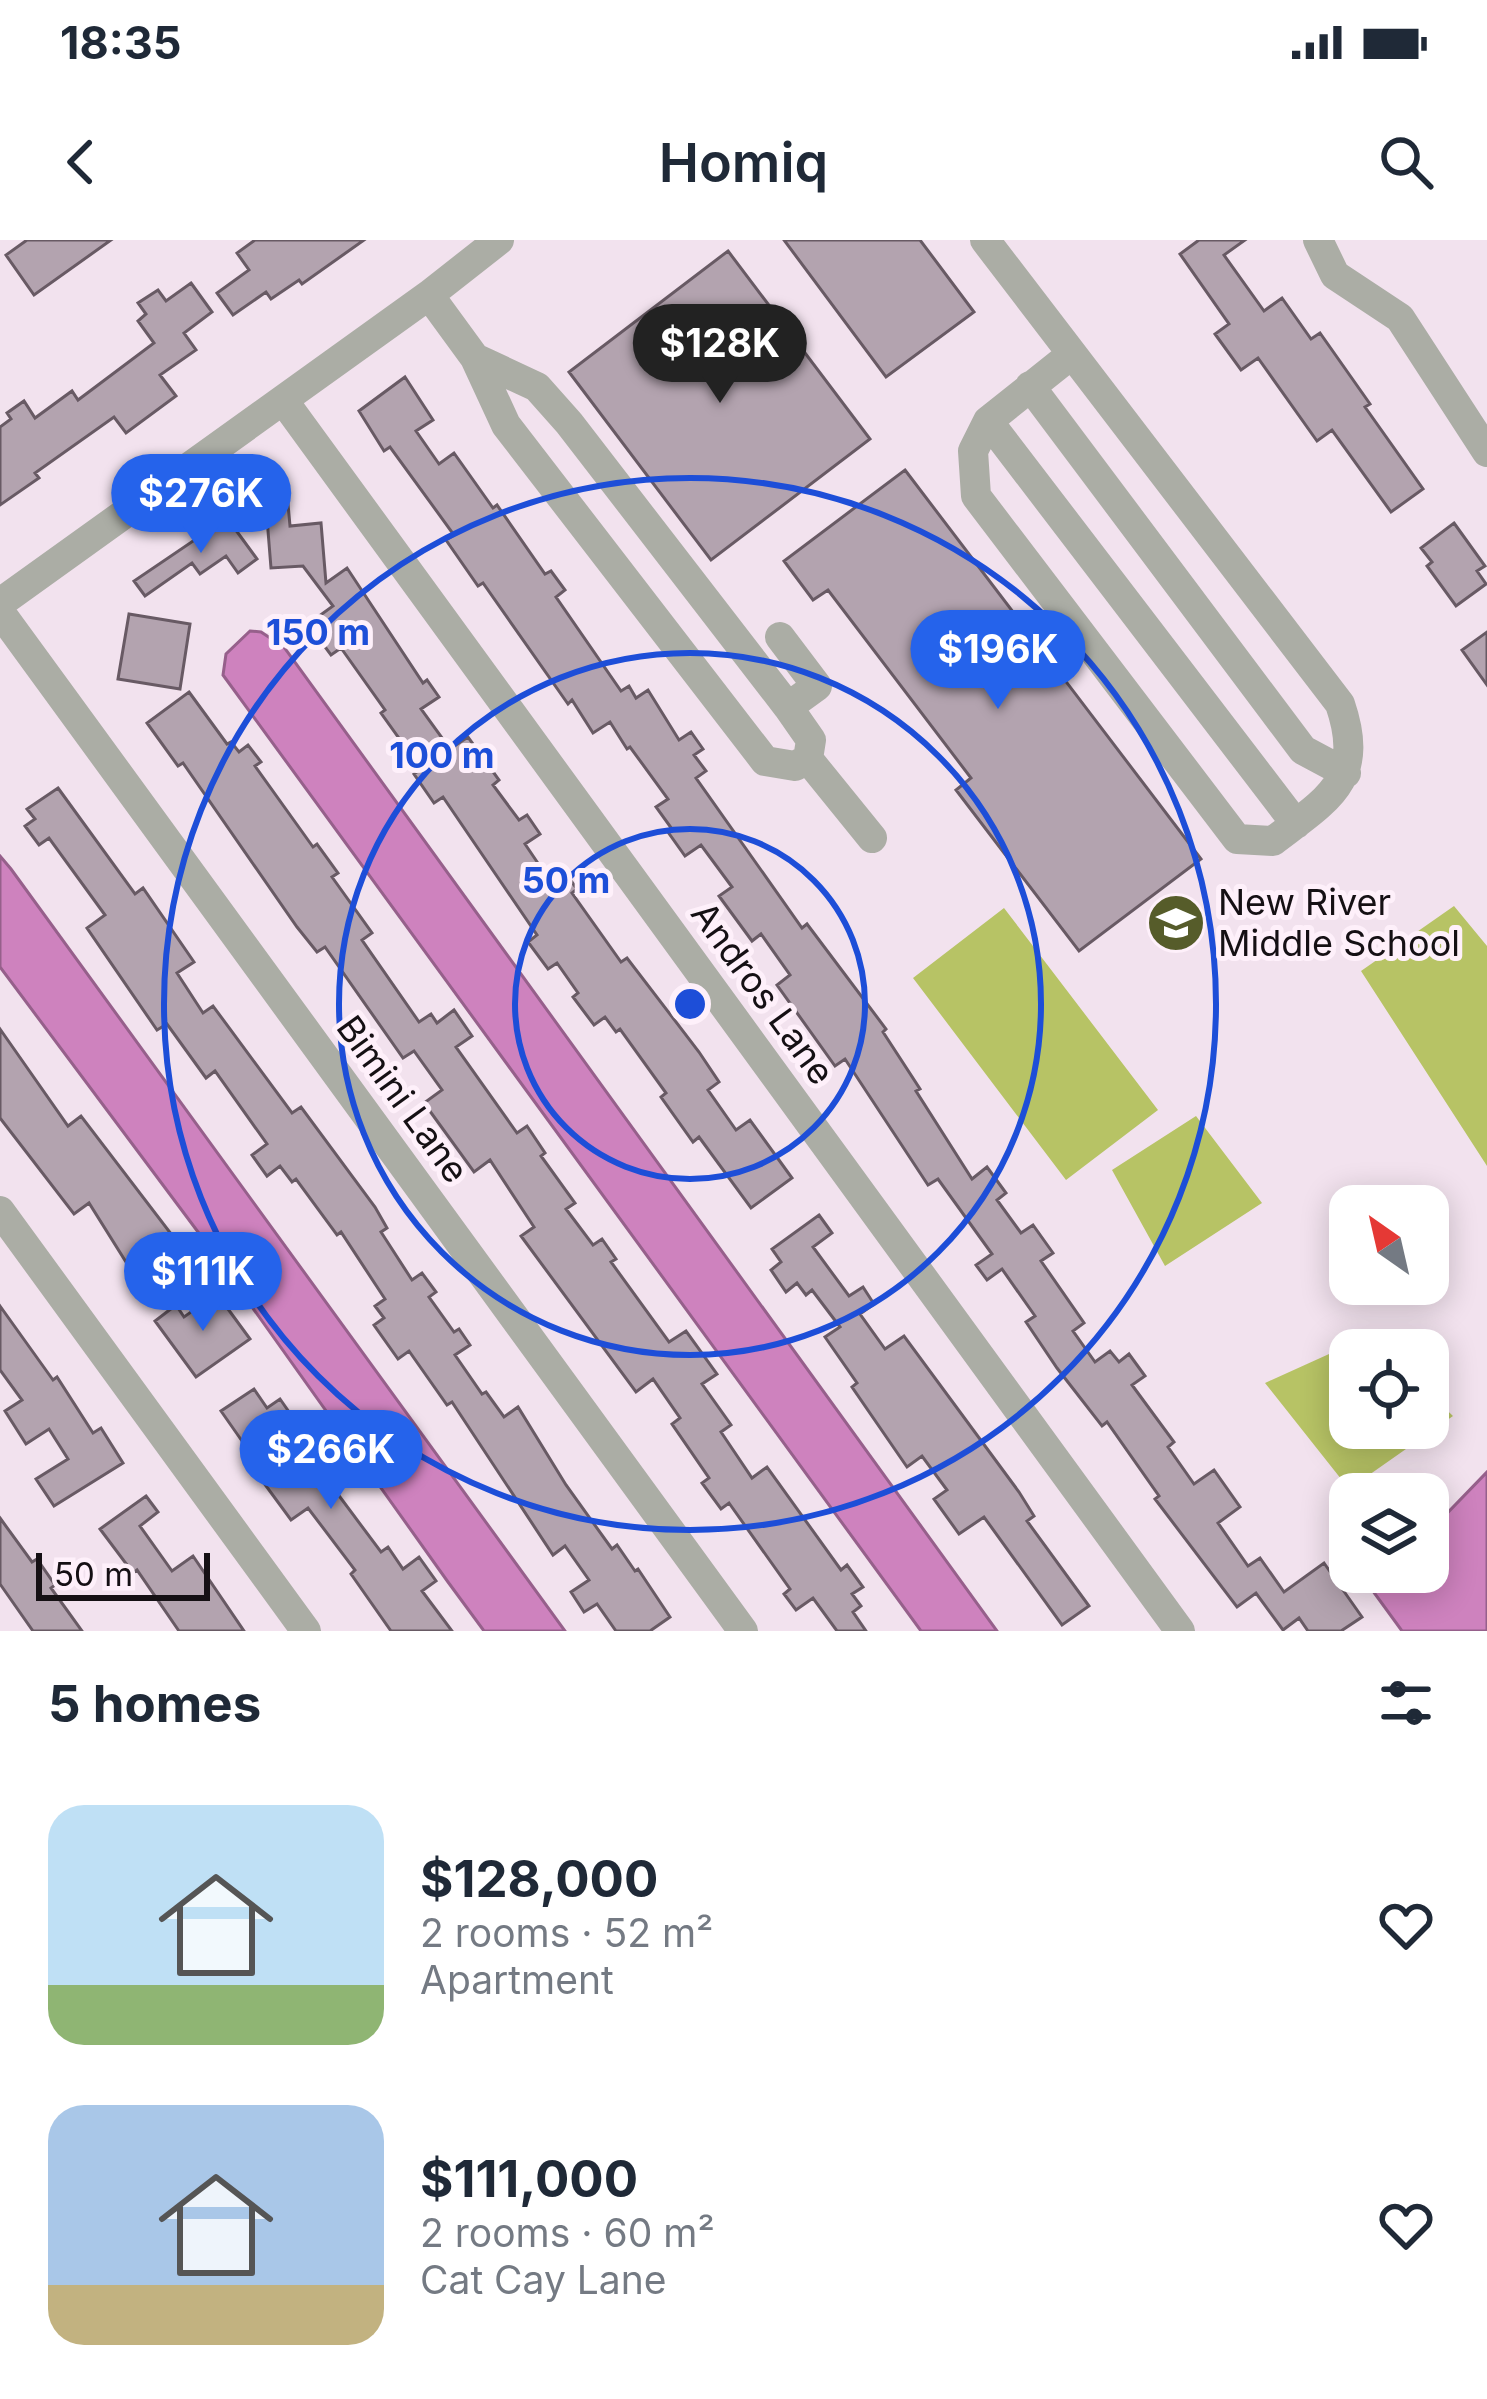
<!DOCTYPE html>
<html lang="en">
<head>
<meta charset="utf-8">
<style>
	:root { --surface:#fff; --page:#f2f2f3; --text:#1f2937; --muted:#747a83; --accent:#2563eb }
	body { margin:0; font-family:Inter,sans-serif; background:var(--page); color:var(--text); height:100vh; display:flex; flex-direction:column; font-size:45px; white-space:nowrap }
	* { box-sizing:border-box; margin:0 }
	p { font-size:39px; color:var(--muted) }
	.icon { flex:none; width:66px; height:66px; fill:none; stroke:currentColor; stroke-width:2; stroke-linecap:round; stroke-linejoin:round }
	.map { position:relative; height:1391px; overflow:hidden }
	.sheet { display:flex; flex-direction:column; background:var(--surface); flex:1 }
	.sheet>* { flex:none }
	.needle { width:78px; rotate:326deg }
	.fabs { position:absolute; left:1329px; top:945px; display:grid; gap:24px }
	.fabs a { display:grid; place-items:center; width:120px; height:120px; border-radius:24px; background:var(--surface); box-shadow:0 6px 30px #0003; font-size:60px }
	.scale { position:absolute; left:36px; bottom:30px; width:174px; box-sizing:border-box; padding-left:12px; border:6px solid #151014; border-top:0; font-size:33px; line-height:42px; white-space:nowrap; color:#151014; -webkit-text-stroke:9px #fef0fa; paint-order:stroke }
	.price { position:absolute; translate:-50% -102px; padding:0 27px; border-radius:42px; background:var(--accent); color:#fff; font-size:39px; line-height:78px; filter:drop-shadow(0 3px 6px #0008) }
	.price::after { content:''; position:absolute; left:50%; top:72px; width:36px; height:27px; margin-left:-18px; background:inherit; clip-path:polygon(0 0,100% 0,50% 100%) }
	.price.selected { background:#222; color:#fff }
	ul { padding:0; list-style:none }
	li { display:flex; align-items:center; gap:36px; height:300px; padding:0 48px }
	li span { display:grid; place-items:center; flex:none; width:336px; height:240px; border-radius:36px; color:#555 }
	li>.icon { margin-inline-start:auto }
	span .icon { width:144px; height:144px; fill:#fffc; stroke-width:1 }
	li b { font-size:51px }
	h2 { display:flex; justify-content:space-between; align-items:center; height:144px; padding:0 48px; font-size:51px }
	.status { display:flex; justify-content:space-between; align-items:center; height:84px; padding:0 60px; background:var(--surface); direction:ltr }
	.status svg { height:33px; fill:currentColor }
	header { display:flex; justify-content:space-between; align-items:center; height:156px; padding:0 48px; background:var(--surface); font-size:54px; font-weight:600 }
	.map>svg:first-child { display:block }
	.grass { fill:#b7c365 }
	.water { fill:#ce82be; stroke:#96608b; stroke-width:3 }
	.building { fill:#b3a3af; stroke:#685a64; stroke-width:3 }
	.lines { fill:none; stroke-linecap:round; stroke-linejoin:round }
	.minor { stroke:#abada5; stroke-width:30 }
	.ring { fill:none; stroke:#1d4ed8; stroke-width:6 }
	.labels { text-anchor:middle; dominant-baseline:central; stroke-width:10; stroke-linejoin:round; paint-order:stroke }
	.poi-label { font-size:36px; fill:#151014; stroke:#fef0fa; text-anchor:start }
	.street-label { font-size:36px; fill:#151014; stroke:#fef0fa }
	.centre { fill:#1d4ed8; stroke:#fef0fa; stroke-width:6 }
	.ring-label { font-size:36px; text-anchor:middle; font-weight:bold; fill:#1d4ed8; stroke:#fef0fa; stroke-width:10; stroke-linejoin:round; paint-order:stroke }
</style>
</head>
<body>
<div class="status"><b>18:35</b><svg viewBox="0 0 49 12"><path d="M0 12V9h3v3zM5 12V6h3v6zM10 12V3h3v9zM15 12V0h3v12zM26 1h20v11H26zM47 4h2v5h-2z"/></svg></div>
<header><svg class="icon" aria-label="back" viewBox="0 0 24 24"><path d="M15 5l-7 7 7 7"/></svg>Homiq<svg class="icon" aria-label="search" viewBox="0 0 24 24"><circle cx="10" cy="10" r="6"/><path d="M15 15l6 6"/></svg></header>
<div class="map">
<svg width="1487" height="1391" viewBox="0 0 1487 1391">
	<rect width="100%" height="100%" fill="#f2e2ee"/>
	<path class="grass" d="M 1454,666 L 1487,706 L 1487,926 L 1361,731 Z
		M 1004,668 L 1158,870 L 1066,940 L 913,738 Z
		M 1196,876 L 1262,963 L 1165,1026 L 1112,930 Z
		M 1371,1095 L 1386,1110 L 1350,1110 L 1350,1188 L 1428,1188 L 1428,1152 L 1453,1176 L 1349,1249 L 1265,1143 Z"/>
	<path class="water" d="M 250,391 L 261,392 L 284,407 L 997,1391 L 921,1391 L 223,435 L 226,414 Z
		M 0,616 L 11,629 L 565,1391 L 484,1391 L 448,1342 L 210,1008 L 0,727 Z
		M 1487,1232 L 1487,1391 L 1402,1391 L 1359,1332 L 1428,1332 L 1428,1293 Z"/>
	<path class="building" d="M 27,0 L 111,0 L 34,55 L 6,15 Z
		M 255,0 L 364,0 L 302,44 L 299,40 L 271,59 L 266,52 L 233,75 L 217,53 L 249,30 L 237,13 Z
		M 784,0 L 920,0 L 974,72 L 886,137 Z
		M 1199,0 L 1245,0 L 1224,15 L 1264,71 L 1282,58 L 1311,99 L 1320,93 L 1370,164 L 1365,167 L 1423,249 L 1391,272 L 1332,190 L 1317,201 L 1258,118 L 1241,130 L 1215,94 L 1229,84 L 1180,14 Z
		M 728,11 L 870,199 L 711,320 L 569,132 Z
		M 191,43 L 212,72 L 184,93 L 196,110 L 160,135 L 176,156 L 126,193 L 114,177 L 35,233 L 39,238 L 0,265 L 0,187 L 11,179 L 7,173 L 24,161 L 35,178 L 72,151 L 78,160 L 154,103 L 138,81 L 146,74 L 138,63 L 158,50 L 166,61 Z
		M 405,137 L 433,180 L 416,191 L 439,224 L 454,213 L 493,268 L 497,265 L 545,334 L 551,331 L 565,350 L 556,357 L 621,451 L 629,446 L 636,458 L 648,450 L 679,500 L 691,492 L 703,509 L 694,515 L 706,531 L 696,538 L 802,688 L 807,684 L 886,789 L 883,792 L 920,849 L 916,851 L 972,939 L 987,927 L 1006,953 L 997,960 L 1021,993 L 1033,985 L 1053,1013 L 1041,1021 L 1084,1083 L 1073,1091 L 1095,1122 L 1110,1111 L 1119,1122 L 1129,1114 L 1145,1136 L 1132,1145 L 1174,1202 L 1168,1207 L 1194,1244 L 1214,1230 L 1240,1267 L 1218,1283 L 1248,1326 L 1260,1318 L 1284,1352 L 1324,1323 L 1362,1377 L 1341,1391 L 1308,1391 L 1299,1378 L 1283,1390 L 1256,1353 L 1237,1367 L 1155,1259 L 1159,1256 L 1107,1182 L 1102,1186 L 1057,1128 L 1026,1082 L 1035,1076 L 1002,1029 L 987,1040 L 976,1025 L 992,1014 L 938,939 L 928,945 L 845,819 L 835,826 L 777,745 L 790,735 L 761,694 L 752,701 L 719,656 L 732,647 L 701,605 L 685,616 L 668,592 L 672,589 L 656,567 L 668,559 L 630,507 L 627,509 L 610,482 L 593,493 L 572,460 L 568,464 L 483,343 L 478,346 L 446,300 L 454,295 L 390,207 L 384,211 L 359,171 Z
		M 905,230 L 1201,619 L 1079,711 L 956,550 L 971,538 L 828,350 L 813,360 L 784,321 Z
		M 288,264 L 290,286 L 321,283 L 326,343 L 347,328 L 423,443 L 427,440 L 439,457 L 421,469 L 450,509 L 468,497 L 499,540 L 493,545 L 519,580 L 527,575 L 540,594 L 525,604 L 550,641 L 564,631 L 577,649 L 572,653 L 621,722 L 627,718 L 699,812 L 719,842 L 708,850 L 736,890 L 750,880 L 792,938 L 751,968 L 699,897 L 693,902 L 661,857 L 666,853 L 620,789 L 616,792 L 605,777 L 594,785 L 573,757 L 578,753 L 557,723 L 548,729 L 528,702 L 537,695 L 443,557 L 434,563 L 414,534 L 421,529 L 381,473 L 385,470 L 341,408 L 331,415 L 308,384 L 333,366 L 303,326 L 271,328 L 266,266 Z
		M 227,278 L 257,319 L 238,333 L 226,316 L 200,334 L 192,323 L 145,356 L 134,341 Z
		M 1454,283 L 1485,326 L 1477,331 L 1486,344 L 1456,366 L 1427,326 L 1432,322 L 1421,308 Z
		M 129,374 L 190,384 L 180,449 L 118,439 Z
		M 1487,392 L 1487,445 L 1462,410 Z
		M 189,452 L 227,504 L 231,502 L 239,512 L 248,505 L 261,522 L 255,526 L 313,607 L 317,604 L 338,633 L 332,637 L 372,693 L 362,700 L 419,782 L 431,774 L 437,783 L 454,770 L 472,796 L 456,807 L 517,893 L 527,886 L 545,913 L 541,916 L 575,963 L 566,969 L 593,1005 L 602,999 L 616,1019 L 611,1022 L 669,1102 L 686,1091 L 717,1134 L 702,1144 L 731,1185 L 721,1192 L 752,1238 L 767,1227 L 841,1330 L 847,1325 L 863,1347 L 852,1354 L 861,1366 L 853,1372 L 866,1391 L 837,1391 L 813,1358 L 796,1370 L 784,1354 L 790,1349 L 729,1263 L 721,1269 L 702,1243 L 709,1238 L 672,1184 L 680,1178 L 653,1139 L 636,1152 L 521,996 L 534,987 L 490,920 L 474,932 L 424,863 L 442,850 L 414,811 L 403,818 L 325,707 L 317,712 L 297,687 L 183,523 L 178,526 L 147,483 Z
		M 58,548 L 135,654 L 143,648 L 194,722 L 177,733 L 203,773 L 213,766 L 292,873 L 301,867 L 375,967 L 387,988 L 381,992 L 412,1040 L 422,1033 L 436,1052 L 429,1057 L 454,1092 L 459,1089 L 470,1105 L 455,1115 L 482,1154 L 486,1152 L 504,1177 L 518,1167 L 566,1245 L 612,1309 L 617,1305 L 635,1331 L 638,1329 L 670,1377 L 650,1391 L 616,1391 L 597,1364 L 584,1372 L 571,1352 L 589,1340 L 565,1306 L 553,1315 L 452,1162 L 447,1165 L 409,1111 L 398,1119 L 374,1085 L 384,1078 L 375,1066 L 385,1059 L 341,992 L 337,995 L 296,939 L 292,942 L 280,926 L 267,936 L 252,915 L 267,904 L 215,831 L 206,838 L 167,784 L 157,790 L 87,688 L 105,675 L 49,598 L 39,605 L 25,586 L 35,579 L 27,569 Z
		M 0,789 L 68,886 L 81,876 L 191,1020 L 152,1049 L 141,1035 L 136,1038 L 89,963 L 74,974 L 0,878 Z
		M 819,975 L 832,993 L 813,1007 L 849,1056 L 863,1047 L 874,1064 L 860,1074 L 885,1109 L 904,1096 L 1019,1252 L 1034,1276 L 1027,1281 L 1089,1366 L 1062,1385 L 984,1277 L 959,1294 L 934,1259 L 947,1250 L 922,1216 L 907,1227 L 852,1147 L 857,1143 L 825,1097 L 840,1087 L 812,1050 L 806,1055 L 797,1043 L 786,1052 L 771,1030 L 781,1022 L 772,1009 Z
		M 217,1054 L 250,1099 L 196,1137 L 155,1081 L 176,1065 L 184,1077 Z
		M 0,1066 L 53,1140 L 57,1137 L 93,1193 L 101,1188 L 123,1223 L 54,1266 L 36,1239 L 68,1219 L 49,1189 L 26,1204 L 5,1171 L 22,1160 L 0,1130 Z
		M 254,1149 L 267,1168 L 280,1159 L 308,1199 L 312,1196 L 345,1241 L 334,1249 L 381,1312 L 388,1307 L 403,1329 L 419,1317 L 436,1341 L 422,1351 L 452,1391 L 391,1391 L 351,1334 L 355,1330 L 308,1268 L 291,1280 L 258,1235 L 263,1231 L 221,1171 Z
		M 146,1256 L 158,1272 L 140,1286 L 172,1331 L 193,1316 L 244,1391 L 179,1391 L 137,1330 L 133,1333 L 100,1289 Z
		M 0,1278 L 32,1322 L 37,1319 L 55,1345 L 51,1348 L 82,1391 L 33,1391 L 0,1344 Z"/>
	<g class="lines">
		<path class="minor" d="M 985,0 L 1340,464 C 1366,540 1328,559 1273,601 L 1237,599 L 976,256 L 973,211 L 988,181 L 1072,114
			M 1318,0 L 1335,35 L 1400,78 L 1487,212
			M 429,55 L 475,118 L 506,185 L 765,521 L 795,526 L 808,519
			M 475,118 L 537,147 L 569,183 L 788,467 L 811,500 L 808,519 L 872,598
			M 1030,146 L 1303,510 L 1346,533
			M 283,160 L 1180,1391
			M 988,181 L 1296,584
			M 0,363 L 429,55 L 499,0
			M 0,372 L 743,1391
			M 780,397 L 817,446 L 788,467
			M 0,971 L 306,1391"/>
	</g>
	<g class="ring">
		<circle cx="690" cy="764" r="175"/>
		<circle cx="690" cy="764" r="351"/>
		<circle cx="690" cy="764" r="526"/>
	</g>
	<defs>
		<g id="school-disc" transform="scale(3)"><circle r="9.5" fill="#565c2a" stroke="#fef0fa"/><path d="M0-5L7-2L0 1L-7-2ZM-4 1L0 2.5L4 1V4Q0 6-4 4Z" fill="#fff"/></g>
	</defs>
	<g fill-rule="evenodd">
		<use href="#school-disc" x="1176" y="683"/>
	</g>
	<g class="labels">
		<g class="poi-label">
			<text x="1218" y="662">New River<tspan x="1218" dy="41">Middle School</tspan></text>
		</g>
		<g class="street-label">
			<text transform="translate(763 753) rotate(54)">Andros Lane</text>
			<text transform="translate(403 859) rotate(54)">Bimini Lane</text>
		</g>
	</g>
	<circle cx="690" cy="764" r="18" class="centre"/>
	<g class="ring-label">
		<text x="318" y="405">150 m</text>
		<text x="442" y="528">100 m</text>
		<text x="566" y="653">50 m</text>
	</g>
</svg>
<div class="fabs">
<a><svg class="needle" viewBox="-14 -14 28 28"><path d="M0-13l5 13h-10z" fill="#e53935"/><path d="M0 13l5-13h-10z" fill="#747a83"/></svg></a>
<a><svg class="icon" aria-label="locate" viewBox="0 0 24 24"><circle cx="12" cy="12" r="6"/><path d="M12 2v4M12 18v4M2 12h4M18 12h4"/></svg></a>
<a><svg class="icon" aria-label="layers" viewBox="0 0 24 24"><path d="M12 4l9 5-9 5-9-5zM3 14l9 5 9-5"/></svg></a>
</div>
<div class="scale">50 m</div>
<b class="price selected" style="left:720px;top:166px">$128K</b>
<b class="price" style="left:201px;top:316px">$276K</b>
<b class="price" style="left:998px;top:472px">$196K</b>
<b class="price" style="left:203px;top:1094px">$111K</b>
<b class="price" style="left:331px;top:1272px">$266K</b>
</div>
<section class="sheet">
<h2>5 homes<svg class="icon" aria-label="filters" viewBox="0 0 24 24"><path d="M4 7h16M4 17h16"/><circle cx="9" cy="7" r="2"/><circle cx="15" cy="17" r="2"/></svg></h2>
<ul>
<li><span style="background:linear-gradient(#bfe0f5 75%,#8fb573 0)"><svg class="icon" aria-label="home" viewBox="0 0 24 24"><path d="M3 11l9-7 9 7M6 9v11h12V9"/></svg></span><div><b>$128,000</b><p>2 rooms · 52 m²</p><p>Apartment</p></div><svg class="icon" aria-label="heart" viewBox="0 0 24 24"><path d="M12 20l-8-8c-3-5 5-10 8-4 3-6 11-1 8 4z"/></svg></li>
<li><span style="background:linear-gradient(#a9c7e8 75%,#c2b280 0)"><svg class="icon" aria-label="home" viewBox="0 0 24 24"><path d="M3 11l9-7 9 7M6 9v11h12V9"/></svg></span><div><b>$111,000</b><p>2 rooms · 60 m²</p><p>Cat Cay Lane</p></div><svg class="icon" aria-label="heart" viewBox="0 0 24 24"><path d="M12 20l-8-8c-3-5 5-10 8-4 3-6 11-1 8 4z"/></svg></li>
</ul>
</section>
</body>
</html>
